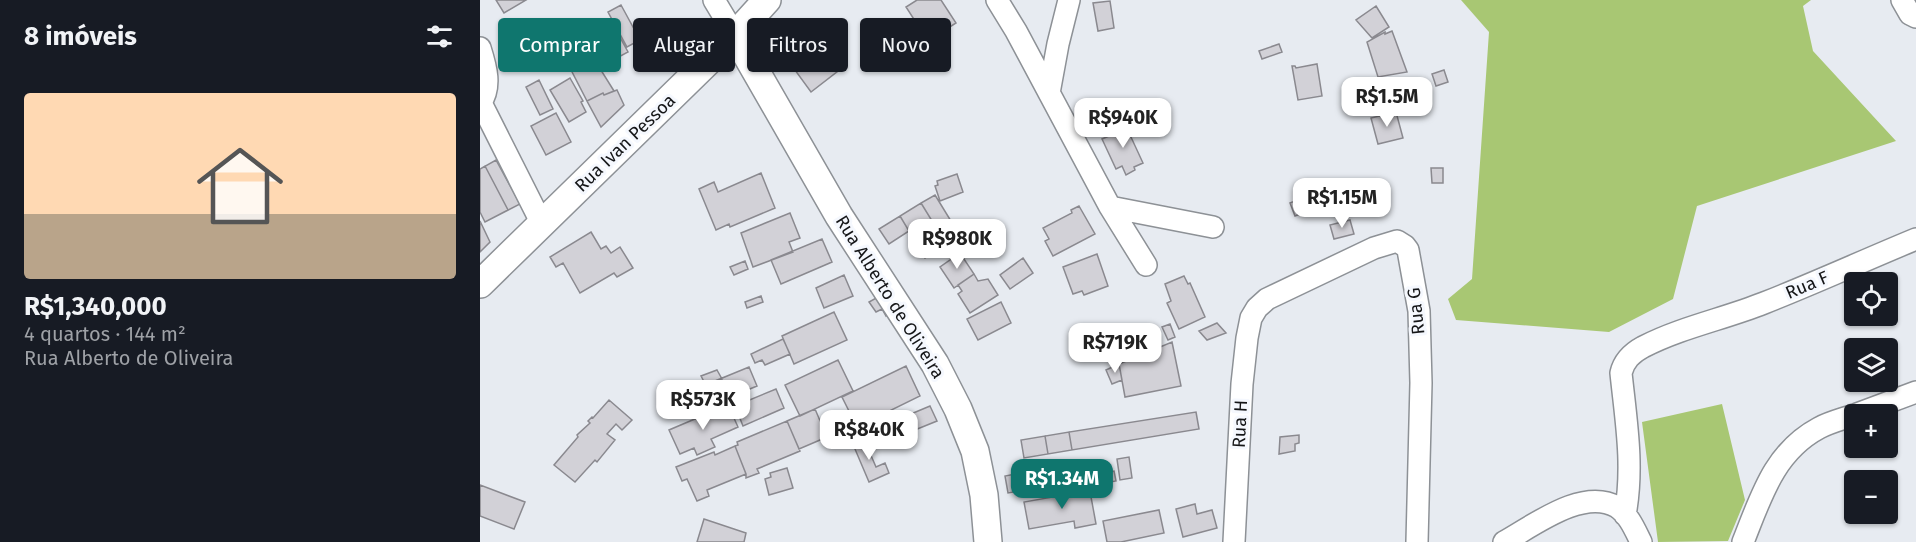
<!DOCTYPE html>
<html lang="pt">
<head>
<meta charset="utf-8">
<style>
	:root { --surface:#171b24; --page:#20242c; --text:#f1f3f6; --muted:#9ea1a6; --line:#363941; --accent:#0f766e }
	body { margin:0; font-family:"Fira Sans",sans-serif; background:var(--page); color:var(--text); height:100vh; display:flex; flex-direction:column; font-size:22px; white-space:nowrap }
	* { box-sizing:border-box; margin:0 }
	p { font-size:20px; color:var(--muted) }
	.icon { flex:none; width:33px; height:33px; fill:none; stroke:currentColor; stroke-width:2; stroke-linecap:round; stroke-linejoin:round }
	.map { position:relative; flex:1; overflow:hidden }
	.drawer { display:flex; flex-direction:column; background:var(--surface); width:480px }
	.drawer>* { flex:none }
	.top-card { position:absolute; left:18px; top:18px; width:570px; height:54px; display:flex; gap:12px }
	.fabs { position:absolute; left:1364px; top:272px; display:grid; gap:12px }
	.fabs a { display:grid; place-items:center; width:54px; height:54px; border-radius:6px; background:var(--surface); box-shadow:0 2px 4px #0004; font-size:30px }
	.price { position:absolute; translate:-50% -51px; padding:0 14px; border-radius:12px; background:#fff; color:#222; font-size:20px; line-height:39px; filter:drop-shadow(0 2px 3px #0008) }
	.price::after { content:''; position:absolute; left:50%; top:36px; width:18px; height:14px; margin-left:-9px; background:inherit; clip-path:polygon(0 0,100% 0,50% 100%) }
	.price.current { background:var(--accent); color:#fff }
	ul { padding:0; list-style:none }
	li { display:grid; align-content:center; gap:12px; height:318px; padding:0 24px }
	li+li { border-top:2px solid var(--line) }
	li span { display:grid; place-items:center; height:186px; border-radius:6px; color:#555 }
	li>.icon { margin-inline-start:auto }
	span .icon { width:108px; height:108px; fill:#fffc; stroke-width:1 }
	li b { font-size:26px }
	h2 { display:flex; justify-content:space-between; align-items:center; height:72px; padding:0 24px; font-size:26px }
	.tag { padding:0 21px; border-radius:6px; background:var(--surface); box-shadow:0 2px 4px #0004; font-size:21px; line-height:54px }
	.tag.current { background:var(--accent); color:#fff }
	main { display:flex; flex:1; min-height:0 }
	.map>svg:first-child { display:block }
	.green { fill:#a8c773 }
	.building { fill:#d2d1d7; stroke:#8a898f; stroke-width:1.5 }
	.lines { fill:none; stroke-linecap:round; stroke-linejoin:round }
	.minor-casing { stroke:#8d9196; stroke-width:24 }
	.tertiary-casing { stroke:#8d9196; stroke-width:30 }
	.minor { stroke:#fff; stroke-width:21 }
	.tertiary { stroke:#fff; stroke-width:27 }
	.labels { text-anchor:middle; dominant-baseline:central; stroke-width:6; stroke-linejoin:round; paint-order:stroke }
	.street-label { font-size:18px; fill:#151618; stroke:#f5f8fe }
</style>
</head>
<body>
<main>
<section class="drawer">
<h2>8 imóveis<svg class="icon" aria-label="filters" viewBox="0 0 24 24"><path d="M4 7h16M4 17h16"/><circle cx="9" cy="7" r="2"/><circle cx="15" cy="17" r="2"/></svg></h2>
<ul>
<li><span style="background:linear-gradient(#ffd9b3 65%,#b9a48a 0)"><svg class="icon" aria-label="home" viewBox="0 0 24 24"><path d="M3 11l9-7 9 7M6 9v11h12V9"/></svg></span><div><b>R$1,340,000</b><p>4 quartos · 144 m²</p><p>Rua Alberto de Oliveira</p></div></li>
</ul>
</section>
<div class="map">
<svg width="1436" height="542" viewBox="0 0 1436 542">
	<rect width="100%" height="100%" fill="#e7ebf1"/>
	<path class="green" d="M 981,0 L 1331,0 L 1323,6 L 1333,51 L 1416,141 L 1217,206 L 1193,299 L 1129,332 L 976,320 L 968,299 L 992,279 L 1009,32 Z
		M 1242,404 L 1265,500 L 1248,541 L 1178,542 L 1162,422 Z"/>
	<path class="building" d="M 16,0 L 46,0 L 24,13 Z
		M 437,0 L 461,0 L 476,23 L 448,41 L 426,7 Z
		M 630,1 L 634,28 L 618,31 L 613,3 Z
		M 141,5 L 160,40 L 147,47 L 128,12 Z
		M 896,6 L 909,27 L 892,38 L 876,20 Z
		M 131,21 L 148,52 L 124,65 L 107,34 Z
		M 96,22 L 113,51 L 88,64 L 76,43 Z
		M 912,31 L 927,72 L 898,77 L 887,42 L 905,32 L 905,34 Z
		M 49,33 L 57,46 L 43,55 L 34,43 Z
		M 179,41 L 190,58 L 178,66 L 167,48 Z
		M 337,44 L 358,71 L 331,92 L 312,66 L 322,59 L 320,57 Z
		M 799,44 L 802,52 L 782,59 L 779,51 Z
		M 72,46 L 80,59 L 62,69 L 56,58 Z
		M 116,56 L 121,66 L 119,67 L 134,91 L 124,95 L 123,93 L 107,101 L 88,64 L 98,59 L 102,64 Z
		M 837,64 L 842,96 L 818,100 L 812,66 L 815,66 L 816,68 Z
		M 964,70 L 968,82 L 956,86 L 952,74 Z
		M 90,78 L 103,101 L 101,102 L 106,112 L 89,122 L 70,90 Z
		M 59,80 L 73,109 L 60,115 L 46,87 Z
		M 137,90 L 144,105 L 121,127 L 107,101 L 123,93 L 124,95 Z
		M 916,112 L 923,138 L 898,144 L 891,118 Z
		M 76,113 L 91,142 L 66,155 L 51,126 Z
		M 644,122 L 663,163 L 654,167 L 655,170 L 646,175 L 642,166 L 636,169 L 622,139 L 636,133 L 633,127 Z
		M 16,160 L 40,204 L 5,222 L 0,212 L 0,169 Z
		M 5,166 L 28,210 L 5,222 L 0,212 L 0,169 Z
		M 951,168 L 963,168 L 963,183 L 952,183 Z
		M 281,173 L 295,208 L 250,227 L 249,224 L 236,230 L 219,189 L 234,182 L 238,192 Z
		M 477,174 L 483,192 L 460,201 L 455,186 L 458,185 L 457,181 Z
		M 455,195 L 474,226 L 460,234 L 441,203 Z
		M 831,195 L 834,201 L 837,200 L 839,207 L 815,216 L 810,203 Z
		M 441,203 L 457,229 L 436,243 L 420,216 Z
		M 599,206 L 615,234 L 573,256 L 565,241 L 569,239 L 563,228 L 592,213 L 591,210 Z
		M 310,213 L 320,238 L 309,242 L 313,252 L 273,267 L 261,233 Z
		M 420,216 L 429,231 L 409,244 L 399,229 Z
		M 870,220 L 874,234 L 854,239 L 850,225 Z
		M 0,221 L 10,242 L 0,252 Z
		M 479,222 L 486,233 L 445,258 L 439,248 L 448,242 L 446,238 L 458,231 L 460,234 Z
		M 111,232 L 121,249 L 126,246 L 131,253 L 140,247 L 153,268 L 137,277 L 134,273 L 100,293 L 83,263 L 76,267 L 70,257 Z
		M 342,239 L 352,262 L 301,284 L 291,260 Z
		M 480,253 L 494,274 L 474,288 L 460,267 Z
		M 617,254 L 628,286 L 604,295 L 602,291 L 593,294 L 583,267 Z
		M 543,258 L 553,273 L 530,289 L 520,275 Z
		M 265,261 L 268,269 L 254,275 L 250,267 Z
		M 494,274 L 498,281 L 508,279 L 518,295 L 490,313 L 478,294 L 482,291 L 478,285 Z
		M 364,275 L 373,296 L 344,308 L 336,288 Z
		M 704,276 L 708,284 L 710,283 L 725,317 L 699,329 L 687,303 L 691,301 L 685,284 Z
		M 281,296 L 283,302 L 267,308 L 265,302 Z
		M 398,297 L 408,314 L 406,316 L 402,309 L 396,312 L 389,302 Z
		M 521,302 L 531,323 L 498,340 L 487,319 Z
		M 354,312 L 367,340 L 314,364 L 302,336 Z
		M 737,323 L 746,333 L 727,340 L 719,331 Z
		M 690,324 L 695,337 L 688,340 L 682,327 Z
		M 303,339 L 310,354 L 285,365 L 282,360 L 275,363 L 271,354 Z
		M 692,342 L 701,386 L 645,397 L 639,364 Z
		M 358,360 L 373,391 L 320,416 L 305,385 Z
		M 639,364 L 642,380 L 632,384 L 626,370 Z
		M 426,366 L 440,396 L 401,415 L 403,420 L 379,431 L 362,397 Z
		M 269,367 L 277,386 L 243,400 L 235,381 Z
		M 237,370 L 242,379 L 235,381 L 243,400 L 236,404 L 221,376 Z
		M 296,389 L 304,408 L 263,426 L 255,406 Z
		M 129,400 L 152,420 L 142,430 L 136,424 L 127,434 L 135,440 L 117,462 L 115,460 L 95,482 L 74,465 L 98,437 L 97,435 L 110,423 L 108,421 L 112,417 L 113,418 Z
		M 450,406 L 457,421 L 425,434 L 419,419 Z
		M 249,407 L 258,427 L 231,439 L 235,447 L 217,455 L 214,448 L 200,454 L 189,430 L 236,410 L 237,412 Z
		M 335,409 L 347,437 L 319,449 L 307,421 Z
		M 716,412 L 719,429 L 592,450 L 589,432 Z
		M 419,419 L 425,434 L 392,447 L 386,432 Z
		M 307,421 L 320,451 L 277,469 L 279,473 L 266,478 L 266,474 L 255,446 L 258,445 L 257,442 Z
		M 589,432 L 592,450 L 568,454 L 565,436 Z
		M 819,435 L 819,443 L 815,444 L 815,451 L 799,454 L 800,437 Z
		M 565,436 L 568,454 L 544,458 L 541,440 Z
		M 383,437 L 396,467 L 405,463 L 409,473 L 389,482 L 372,442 Z
		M 255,446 L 266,474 L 227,490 L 229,496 L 217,501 L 207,479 L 202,481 L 196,467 L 234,452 L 235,455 Z
		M 649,457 L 652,478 L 640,480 L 637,459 Z
		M 307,468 L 313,488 L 289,495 L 285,479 L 291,477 L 290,473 Z
		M 560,469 L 563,486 L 558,487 L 557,482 L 533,487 L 534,492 L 528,493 L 525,476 Z
		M 634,471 L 636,481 L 613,485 L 611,475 Z
		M 0,485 L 45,502 L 34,529 L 0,516 Z
		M 609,486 L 616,524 L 595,528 L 594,521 L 549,529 L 544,502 L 590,494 L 589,489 Z
		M 715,504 L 717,514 L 732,510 L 737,528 L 703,537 L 696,509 Z
		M 679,510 L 684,533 L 641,542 L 627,542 L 623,521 Z
		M 224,519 L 266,533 L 264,542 L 217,542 Z"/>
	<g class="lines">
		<g class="minor-casing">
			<path id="minor" d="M 234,0 L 255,35
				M 517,0 L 536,31 L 630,207 L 666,265
				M 1422,0 L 1430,14 L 1436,17
				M 0,48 C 6,67 12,87 0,104
				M 569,93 L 578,44 L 589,0
				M 1,103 L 62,224
				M 630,207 L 733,227
				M 1377,414 L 1436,392
				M 1145,515 C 1154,466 1146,421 1141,373 C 1144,360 1152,353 1163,347 C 1202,327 1244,319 1284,303 C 1335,283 1385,260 1436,239
				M 754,542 L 762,384 L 767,338 L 771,318 L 777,308 L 787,299 L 894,248 L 917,241 L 925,246 L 928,250 L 939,311 L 941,383 L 937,542
				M 1024,542 C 1053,526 1103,487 1137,507 C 1149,515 1155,530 1161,542
				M 1263,542 C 1281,497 1294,452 1339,428 C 1350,422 1363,419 1374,415"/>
		</g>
		<g class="tertiary-casing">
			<path id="tertiary" d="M 255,35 L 359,216 L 455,364 L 478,409 L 495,451 L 504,495 L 508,542
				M 0,284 L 255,35 L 287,0"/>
		</g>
		<use href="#minor" class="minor"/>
		<use href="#tertiary" class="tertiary"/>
	</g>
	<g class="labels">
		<g class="street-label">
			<text transform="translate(145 143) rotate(-44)">Rua Ivan Pessoa</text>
			<text transform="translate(1327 285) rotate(-23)">Rua F</text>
			<text transform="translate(410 297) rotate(58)">Rua Alberto de Oliveira</text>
			<text transform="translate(936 311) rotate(-96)">Rua G</text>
			<text transform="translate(760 424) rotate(-87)">Rua H</text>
		</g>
	</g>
</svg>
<div class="fabs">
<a><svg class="icon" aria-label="locate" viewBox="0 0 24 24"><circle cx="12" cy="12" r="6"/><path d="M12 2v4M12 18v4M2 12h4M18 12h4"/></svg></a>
<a><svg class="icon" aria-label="layers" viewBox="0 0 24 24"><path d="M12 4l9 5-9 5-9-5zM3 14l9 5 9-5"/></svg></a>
<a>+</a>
<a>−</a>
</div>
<b class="price" style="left:907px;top:128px">R$1.5M</b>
<b class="price" style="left:643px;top:149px">R$940K</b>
<b class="price" style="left:862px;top:229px">R$1.15M</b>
<b class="price" style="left:477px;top:270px">R$980K</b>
<b class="price" style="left:635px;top:374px">R$719K</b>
<b class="price" style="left:223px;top:431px">R$573K</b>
<b class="price" style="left:389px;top:461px">R$840K</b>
<b class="price current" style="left:582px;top:510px">R$1.34M</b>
<div class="top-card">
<a class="tag current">Comprar</a>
<a class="tag">Alugar</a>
<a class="tag">Filtros</a>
<a class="tag">Novo</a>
</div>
</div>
</main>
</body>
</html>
